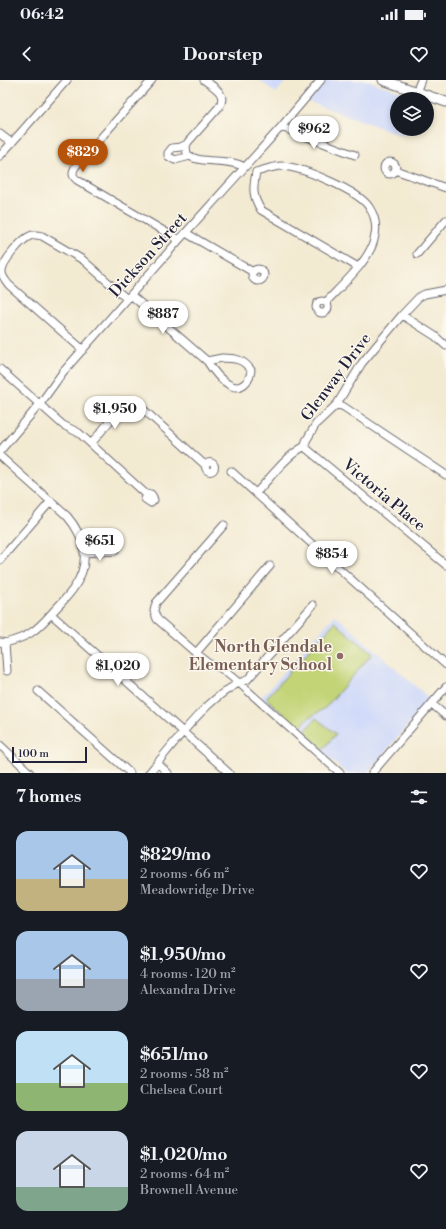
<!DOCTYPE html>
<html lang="en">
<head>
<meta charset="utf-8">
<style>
	:root { --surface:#171b24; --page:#242831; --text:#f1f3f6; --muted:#9ea1a6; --accent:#b45309 }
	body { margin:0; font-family:"Libre Bodoni",serif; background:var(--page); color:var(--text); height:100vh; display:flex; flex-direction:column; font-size:15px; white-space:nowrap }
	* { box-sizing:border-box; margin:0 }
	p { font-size:13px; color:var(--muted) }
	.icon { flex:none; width:22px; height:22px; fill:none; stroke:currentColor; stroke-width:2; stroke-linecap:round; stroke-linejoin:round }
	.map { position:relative; height:693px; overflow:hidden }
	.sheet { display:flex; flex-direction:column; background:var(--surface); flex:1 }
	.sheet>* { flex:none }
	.controls { position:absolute; left:390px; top:12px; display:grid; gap:8px }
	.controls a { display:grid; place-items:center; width:44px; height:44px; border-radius:50%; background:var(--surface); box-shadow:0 2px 6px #0003; font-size:20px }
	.scale { position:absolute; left:12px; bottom:10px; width:75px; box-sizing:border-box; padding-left:4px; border:2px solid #22223b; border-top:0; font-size:11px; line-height:14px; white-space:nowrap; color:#22223b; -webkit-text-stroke:3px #fbf7ec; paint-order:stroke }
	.price { position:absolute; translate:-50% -34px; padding:0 9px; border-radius:14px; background:#fff; color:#222; font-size:13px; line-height:26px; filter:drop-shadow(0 1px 2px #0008) }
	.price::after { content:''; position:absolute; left:50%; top:24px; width:12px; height:9px; margin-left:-6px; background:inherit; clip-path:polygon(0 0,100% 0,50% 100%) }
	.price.selected { background:var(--accent); color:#fff }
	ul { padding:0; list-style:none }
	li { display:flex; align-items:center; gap:12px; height:100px; padding:0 16px }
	li span { display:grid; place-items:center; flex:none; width:112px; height:80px; border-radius:12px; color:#555 }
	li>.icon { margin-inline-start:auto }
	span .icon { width:48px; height:48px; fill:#fffc; stroke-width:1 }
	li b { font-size:17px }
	h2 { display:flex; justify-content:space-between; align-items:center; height:48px; padding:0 16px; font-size:17px }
	.status { display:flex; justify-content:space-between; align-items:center; height:28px; padding:0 20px; background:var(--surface); direction:ltr }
	.status svg { height:11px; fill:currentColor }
	header { display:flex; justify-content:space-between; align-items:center; height:52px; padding:0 16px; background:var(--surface); font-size:18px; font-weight:700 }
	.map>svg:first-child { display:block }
	.built { fill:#d0daf9 }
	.green { fill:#c3d477; stroke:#727b59 }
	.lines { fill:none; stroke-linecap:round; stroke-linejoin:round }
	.minor-casing { stroke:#6b6870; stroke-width:9 }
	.major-casing { stroke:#6b6870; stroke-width:11 }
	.minor { stroke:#fff; stroke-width:7 }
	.major { stroke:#fff; stroke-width:9 }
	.education-dot { fill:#8d6e63; stroke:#fbf7ec; stroke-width:1.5 }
	.labels { text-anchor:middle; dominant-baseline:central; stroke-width:3; stroke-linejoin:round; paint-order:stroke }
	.street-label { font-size:16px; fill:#22223b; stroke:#fbf7ec }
	.education-label { font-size:16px; font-weight:bold; fill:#785e54; stroke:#fbf7ec; text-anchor:end }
</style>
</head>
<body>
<div class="status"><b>06:42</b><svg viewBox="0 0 49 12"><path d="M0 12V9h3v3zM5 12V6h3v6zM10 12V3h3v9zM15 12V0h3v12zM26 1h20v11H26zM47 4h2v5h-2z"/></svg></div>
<header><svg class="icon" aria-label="back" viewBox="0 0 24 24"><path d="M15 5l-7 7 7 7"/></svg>Doorstep<svg class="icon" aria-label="heart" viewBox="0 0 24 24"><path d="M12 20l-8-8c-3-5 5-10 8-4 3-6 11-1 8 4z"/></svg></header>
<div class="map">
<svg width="446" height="693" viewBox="0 0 446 693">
	<rect width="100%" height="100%" fill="#fbf7ec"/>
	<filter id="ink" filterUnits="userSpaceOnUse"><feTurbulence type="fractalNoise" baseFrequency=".025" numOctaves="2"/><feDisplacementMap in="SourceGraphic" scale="8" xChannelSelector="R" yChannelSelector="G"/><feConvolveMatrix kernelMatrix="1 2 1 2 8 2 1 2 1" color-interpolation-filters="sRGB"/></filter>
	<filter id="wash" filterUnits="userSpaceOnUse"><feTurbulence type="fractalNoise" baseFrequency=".012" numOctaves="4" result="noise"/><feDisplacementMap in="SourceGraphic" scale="16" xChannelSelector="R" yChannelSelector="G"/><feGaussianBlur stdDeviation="0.9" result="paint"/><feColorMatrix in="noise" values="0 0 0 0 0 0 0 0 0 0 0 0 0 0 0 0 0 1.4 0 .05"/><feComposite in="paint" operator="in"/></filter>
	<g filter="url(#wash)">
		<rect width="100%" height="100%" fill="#f3ead2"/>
		<path class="built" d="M 259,0 L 287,0 L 276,13 Z
			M 326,0 L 367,0 L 417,17 L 417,19 L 397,19 L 397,49 L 407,49 L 404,56 L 307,21 Z
			M 335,535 L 430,619 L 367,693 L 346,693 L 261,618 Z"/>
		<path class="green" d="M 335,542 L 372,574 L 325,628 L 307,639 L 299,649 L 266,618 Z
			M 316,638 L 336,654 L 323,669 L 304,652 Z"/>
	</g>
	<g filter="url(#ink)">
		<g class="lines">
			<g class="minor-casing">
				<path id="minor" d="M 152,0 L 75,87 C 72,93 72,96 77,100 L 179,160
					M 204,0 C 214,7 228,14 219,27 L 188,62 L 186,66 L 187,74 C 198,85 229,77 244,87
					M 416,12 L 421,0
					M 281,47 L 355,75
					M 0,54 L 12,63
					M 187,64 L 181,67 L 172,68 L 168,73 L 168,76 L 175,80 L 190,76
					M 0,76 L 67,0
					M384 88a6 6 0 1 1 12 0a6 6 0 1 1-12 0Z
					M 395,90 L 446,108
					M 256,92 C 264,90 274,86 282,86 C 302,87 359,111 369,127 C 376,137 377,149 374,160 C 369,181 341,206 326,222
					M 256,92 C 253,108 252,116 261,130 L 358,187
					M 186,153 L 253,192
					M 417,174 L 446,140
					M252 195a6 6 0 1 1 12 0a6 6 0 1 1-12 0Z
					M 131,215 L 207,281
					M316 227a6 6 0 1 1 12 0a6 6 0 1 1-12 0Z
					M 402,235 L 435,256 L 446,266
					M 83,270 L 9,205 C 6,201 2,197 2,192 C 1,183 22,159 30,156 C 34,154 38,155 42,156 L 83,180 L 127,219
					M 222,278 C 235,278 243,279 251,290 C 250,302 240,312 228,304 C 219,299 212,289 207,281 Z
					M 0,289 L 63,345 L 79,353 L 147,415 L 145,419 L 151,423 L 154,420 L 153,417 L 151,414 L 147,415
					M 337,324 L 344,327 L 446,395
					M 91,364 L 122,326 L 131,323 L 137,325 L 143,329 L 205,385
					M 305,366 L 307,369 L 446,485
					M 0,371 L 40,324 L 63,292 L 179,160 L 281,47 L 321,0
					M 0,376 L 67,436 C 85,457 91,482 75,506 C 69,516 59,525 51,534
					M205.5 387a4.5 4.5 0 1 1 9 0a4.5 4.5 0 1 1-9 0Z
					M 231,391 L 446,585
					M 256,413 C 271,397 286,376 305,366 L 306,361 L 316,344 L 337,324 L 362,283 L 402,235 L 419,217 L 425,214 L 446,210
					M 224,445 L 156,523 L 154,531 L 157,539 L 196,573 L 209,583 L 222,589 L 239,603 L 340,693
					M 84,473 L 115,471
					M 0,480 L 51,421
					M 0,562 L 5,563 L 7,591
					M 5,563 C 28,557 35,552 51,534 L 229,693
					M 196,573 L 270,486
					M 38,611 L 130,693
					M 432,624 L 446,636
					M 0,665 L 30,693
					M 157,683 L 168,693
					M 149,693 C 173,665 211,611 247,600 L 313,525
					M 372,693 L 446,607"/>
			</g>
			<g class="major-casing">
				<path id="major" d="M 383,0 L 446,22"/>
			</g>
			<use href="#minor" class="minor"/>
			<use href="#major" class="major"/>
		</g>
	</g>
	<circle class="education-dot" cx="340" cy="576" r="4"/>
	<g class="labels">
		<g class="street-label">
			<text transform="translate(148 175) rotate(-48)">Dickson Street</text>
			<text transform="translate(336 297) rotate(-53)">Glenway Drive</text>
			<text transform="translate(384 415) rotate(40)">Victoria Place</text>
		</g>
		<g class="education-label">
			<text x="332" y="567">North Glendale<tspan x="332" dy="18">Elementary School</tspan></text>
		</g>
	</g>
</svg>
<div class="controls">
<a><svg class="icon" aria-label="layers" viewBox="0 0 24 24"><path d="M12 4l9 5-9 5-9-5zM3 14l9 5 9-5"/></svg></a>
</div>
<div class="scale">100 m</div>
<b class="price" style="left:314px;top:70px">$962</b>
<b class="price selected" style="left:83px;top:93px">$829</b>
<b class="price" style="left:163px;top:255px">$887</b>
<b class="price" style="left:115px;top:350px">$1,950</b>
<b class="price" style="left:100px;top:482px">$651</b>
<b class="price" style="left:332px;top:495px">$854</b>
<b class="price" style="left:118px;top:607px">$1,020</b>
</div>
<section class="sheet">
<h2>7 homes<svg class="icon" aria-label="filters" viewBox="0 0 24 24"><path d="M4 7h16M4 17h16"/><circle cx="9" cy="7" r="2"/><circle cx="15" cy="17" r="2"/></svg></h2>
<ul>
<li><span style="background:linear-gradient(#a9c7e8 60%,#c2b280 0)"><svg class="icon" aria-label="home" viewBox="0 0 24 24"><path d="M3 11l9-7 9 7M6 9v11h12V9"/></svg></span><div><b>$829/mo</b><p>2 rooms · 66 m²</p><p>Meadowridge Drive</p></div><svg class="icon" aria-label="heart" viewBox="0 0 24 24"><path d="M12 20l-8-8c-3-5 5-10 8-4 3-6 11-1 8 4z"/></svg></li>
<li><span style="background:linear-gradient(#a9c7e8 60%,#9aa5b1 0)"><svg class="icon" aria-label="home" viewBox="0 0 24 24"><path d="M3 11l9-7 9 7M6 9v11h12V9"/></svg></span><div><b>$1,950/mo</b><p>4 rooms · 120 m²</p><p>Alexandra Drive</p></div><svg class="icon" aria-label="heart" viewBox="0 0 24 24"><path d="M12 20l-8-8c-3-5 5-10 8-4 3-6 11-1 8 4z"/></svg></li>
<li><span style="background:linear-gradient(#bfe0f5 65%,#8fb573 0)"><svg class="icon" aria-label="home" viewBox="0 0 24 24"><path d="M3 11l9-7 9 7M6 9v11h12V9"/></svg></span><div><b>$651/mo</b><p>2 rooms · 58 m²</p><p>Chelsea Court</p></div><svg class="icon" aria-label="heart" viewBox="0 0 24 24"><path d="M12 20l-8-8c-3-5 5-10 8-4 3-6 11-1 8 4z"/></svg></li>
<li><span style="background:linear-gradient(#c9d6e8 70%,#7fa58c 0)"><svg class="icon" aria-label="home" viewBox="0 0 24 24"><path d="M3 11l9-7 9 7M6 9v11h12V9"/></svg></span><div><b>$1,020/mo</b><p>2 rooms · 64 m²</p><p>Brownell Avenue</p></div><svg class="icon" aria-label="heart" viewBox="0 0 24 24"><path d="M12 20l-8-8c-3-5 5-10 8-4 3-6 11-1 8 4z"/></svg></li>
</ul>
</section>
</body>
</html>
